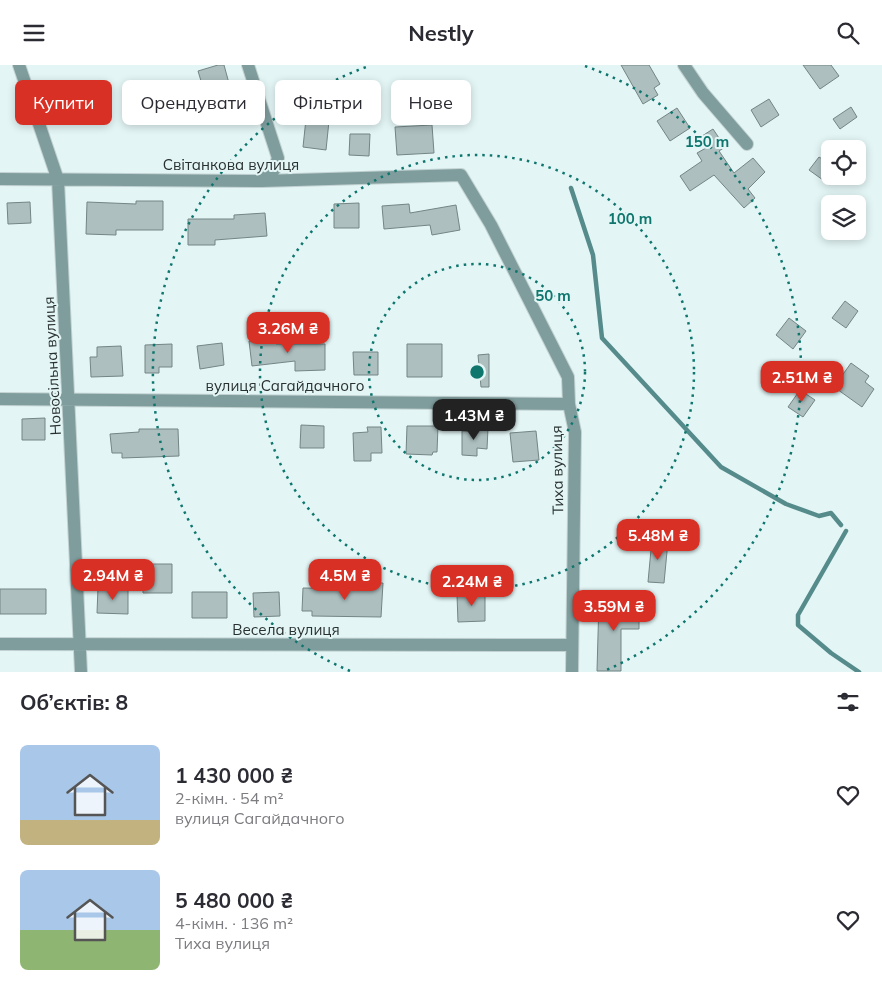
<!DOCTYPE html>
<html lang="uk">
<head>
<meta charset="utf-8">
<style>
	:root { --surface:#fff; --page:#f7f7f7; --text:#2b2b33; --muted:#7c7c81; --accent:#d93025 }
	body { margin:0; font-family:Mulish,sans-serif; background:var(--page); color:var(--text); height:100vh; display:flex; flex-direction:column; font-size:19px; white-space:nowrap }
	* { box-sizing:border-box; margin:0 }
	p { font-size:16px; color:var(--muted) }
	.icon { flex:none; width:28px; height:28px; fill:none; stroke:currentColor; stroke-width:2; stroke-linecap:round; stroke-linejoin:round }
	.map { position:relative; height:607px; overflow:hidden }
	.panel { display:flex; flex-direction:column; background:var(--surface); flex:1 }
	.panel>* { flex:none }
	.guide { position:absolute; left:15px; top:15px; width:500px; height:45px; display:flex; gap:10px }
	.buttons { position:absolute; left:821px; top:75px; display:grid; gap:10px }
	.buttons a { display:grid; place-items:center; width:45px; height:45px; border-radius:8px; background:var(--surface); box-shadow:0 2px 8px #0003; font-size:25px }
	.price { position:absolute; translate:-50% -42px; padding:0 11px; border-radius:10px; background:var(--accent); color:#fff; font-size:16px; line-height:32px; filter:drop-shadow(0 1px 2px #0008) }
	.price::after { content:''; position:absolute; left:50%; top:30px; width:15px; height:11px; margin-left:-8px; background:inherit; clip-path:polygon(0 0,100% 0,50% 100%) }
	.price.selected { background:#222; color:#fff }
	ul { padding:0; list-style:none }
	li { display:flex; align-items:center; gap:15px; height:125px; padding:0 20px }
	li span { display:grid; place-items:center; flex:none; width:140px; height:100px; border-radius:8px; color:#555 }
	li>.icon { margin-inline-start:auto }
	span .icon { width:60px; height:60px; fill:#fffc; stroke-width:1 }
	li b { font-size:21px }
	h2 { display:flex; justify-content:space-between; align-items:center; height:60px; padding:0 20px; font-size:21px }
	.chip { padding:0 18px; border-radius:8px; background:var(--surface); box-shadow:0 2px 8px #0003; font-size:18px; line-height:45px }
	.chip.selected { background:var(--accent); color:#fff }
	header { display:flex; justify-content:space-between; align-items:center; height:65px; padding:0 20px; background:var(--surface); font-size:22px; font-weight:700 }
	.map>svg:first-child { display:block }
	.lines { fill:none; stroke-linecap:round; stroke-linejoin:round }
	.stream { stroke:#568b8c; stroke-width:4.5 }
	.building { fill:#adbfbf; stroke:#748585 }
	.minor-casing { stroke:#c2d2d2; stroke-width:14 }
	.minor { stroke:#809d9d; stroke-width:12 }
	.ring { fill:none; stroke:#0f766e; stroke-width:2.5; stroke-dasharray:2.5 5 }
	.labels { text-anchor:middle; dominant-baseline:central; stroke-width:4; stroke-linejoin:round; paint-order:stroke }
	.street-label { font-size:15px; fill:#293030; stroke:#e3f5f5 }
	.centre { fill:#0f766e; stroke:#e3f5f5; stroke-width:2.5 }
	.ring-label { font-size:15px; text-anchor:middle; font-weight:bold; fill:#0f766e; stroke:#e3f5f5; stroke-width:4; stroke-linejoin:round; paint-order:stroke }
</style>
</head>
<body>
<header><svg class="icon" aria-label="menu" viewBox="0 0 24 24"><path d="M4 6h16M4 12h16M4 18h16"/></svg>Nestly<svg class="icon" aria-label="search" viewBox="0 0 24 24"><circle cx="10" cy="10" r="6"/><path d="M15 15l6 6"/></svg></header>
<div class="map">
<svg width="882" height="607" viewBox="0 0 882 607">
	<rect width="100%" height="100%" fill="#e3f5f5"/>
	<g class="lines">
		<path class="stream" d="M 571,123 L 593,190 L 602,273 L 721,402 L 786,439 L 819,451 L 831,448 L 841,460
			M 846,466 L 798,550 L 798,560 L 831,588 L 859,607"/>
	</g>
	<path class="building" d="M 218,0 L 224,0 L 230,22 L 205,29 L 198,6 Z
		M 621,0 L 649,0 L 660,19 L 654,23 L 658,30 L 643,39 Z
		M 803,0 L 831,0 L 839,11 L 820,24 Z
		M 769,34 L 779,50 L 761,62 L 751,45 Z
		M 851,42 L 857,52 L 840,64 L 833,54 Z
		M 677,43 L 690,63 L 670,76 L 657,56 Z
		M 306,54 L 329,56 L 326,85 L 303,82 Z
		M 432,60 L 434,88 L 397,90 L 395,62 Z
		M 713,64 L 725,82 L 719,86 L 734,108 L 753,93 L 765,107 L 748,124 L 755,133 L 744,143 L 714,110 L 690,126 L 680,111 L 702,96 L 697,88 L 706,83 L 699,73 Z
		M 350,69 L 370,69 L 369,91 L 349,90 Z
		M 819,92 L 830,99 L 830,120 L 809,105 Z
		M 136,136 L 163,136 L 163,165 L 116,165 L 116,170 L 86,169 L 87,137 L 136,139 Z
		M 30,137 L 31,158 L 8,159 L 7,138 Z
		M 359,138 L 359,163 L 334,163 L 334,139 Z
		M 409,139 L 410,148 L 456,140 L 460,165 L 432,170 L 430,160 L 384,164 L 382,141 Z
		M 265,148 L 267,171 L 215,175 L 215,180 L 188,180 L 188,154 L 234,154 L 234,150 Z
		M 845,236 L 858,246 L 846,263 L 832,253 Z
		M 789,253 L 806,266 L 793,284 L 776,270 Z
		M 275,273 L 276,279 L 325,279 L 325,305 L 295,306 L 295,296 L 252,301 L 249,276 Z
		M 222,278 L 224,300 L 200,304 L 197,281 Z
		M 172,279 L 172,302 L 159,302 L 159,308 L 145,308 L 145,280 Z
		M 407,279 L 442,279 L 442,312 L 407,312 Z
		M 121,281 L 123,311 L 91,312 L 90,292 L 97,292 L 97,282 Z
		M 353,287 L 378,287 L 378,310 L 354,310 Z
		M 489,289 L 489,322 L 481,322 L 478,290 Z
		M 851,298 L 869,311 L 865,317 L 874,324 L 862,342 L 834,322 Z
		M 800,325 L 815,335 L 803,352 L 788,342 Z
		M 45,353 L 45,375 L 22,375 L 22,354 Z
		M 301,360 L 324,361 L 324,383 L 300,383 Z
		M 407,361 L 438,361 L 437,387 L 433,387 L 432,390 L 406,389 Z
		M 367,362 L 381,362 L 382,388 L 371,388 L 371,396 L 354,396 L 353,368 L 368,367 Z
		M 475,363 L 488,363 L 487,384 L 477,383 L 477,391 L 462,390 L 462,366 L 475,367 Z
		M 139,364 L 178,364 L 179,391 L 122,393 L 122,388 L 112,388 L 110,369 L 139,367 Z
		M 536,366 L 539,395 L 513,397 L 510,368 Z
		M 652,474 L 668,476 L 664,518 L 648,517 Z
		M 143,499 L 172,499 L 172,528 L 143,528 Z
		M 357,518 L 383,518 L 381,552 L 312,551 L 312,546 L 302,546 L 303,523 L 357,524 Z
		M 98,523 L 128,523 L 128,549 L 97,548 Z
		M 0,524 L 46,524 L 46,549 L 0,549 Z
		M 465,526 L 485,526 L 485,556 L 458,557 L 457,530 L 465,530 Z
		M 192,527 L 227,527 L 227,553 L 192,553 Z
		M 279,527 L 280,551 L 254,552 L 253,528 Z
		M 599,535 L 628,535 L 628,544 L 639,544 L 639,564 L 621,564 L 621,606 L 597,606 Z"/>
	<g class="lines">
		<g class="minor-casing">
			<path id="minor" d="M 19,0 L 58,115 L 81,607
				M 248,0 L 278,93 L 274,105 L 262,116
				M 684,0 L 703,28 L 747,79
				M 0,114 L 262,116 L 461,110 L 491,160 L 568,312 L 569,339 L 575,367 L 572,607
				M 0,334 L 569,339
				M 0,579 L 572,580"/>
		</g>
		<use href="#minor" class="minor"/>
	</g>
	<g class="ring">
		<circle cx="477" cy="307" r="108"/>
		<circle cx="477" cy="307" r="217"/>
		<path d="M350 606A325 325 0 0 1 369 1M585 1A325 325 0 0 1 604 606"/>
	</g>
	<g class="labels">
		<g class="street-label">
			<text x="231" y="99">Світанкова вулиця</text>
			<text transform="translate(52 301) rotate(-93)">Новосільна вулиця</text>
			<text x="285" y="320">вулиця Сагайдачного</text>
			<text transform="translate(557 405) rotate(-91)">Тиха вулиця</text>
			<text x="286" y="564">Весела вулиця</text>
		</g>
	</g>
	<circle cx="477" cy="307" r="8" class="centre"/>
	<g class="ring-label">
		<text x="707" y="82">150 m</text>
		<text x="630" y="159">100 m</text>
		<text x="553" y="236">50 m</text>
	</g>
</svg>
<div class="buttons">
<a><svg class="icon" aria-label="locate" viewBox="0 0 24 24"><circle cx="12" cy="12" r="6"/><path d="M12 2v4M12 18v4M2 12h4M18 12h4"/></svg></a>
<a><svg class="icon" aria-label="layers" viewBox="0 0 24 24"><path d="M12 4l9 5-9 5-9-5zM3 14l9 5 9-5"/></svg></a>
</div>
<b class="price" style="left:288px;top:289px">3.26M ₴</b>
<b class="price" style="left:802px;top:338px">2.51M ₴</b>
<b class="price selected" style="left:474px;top:376px">1.43M ₴</b>
<b class="price" style="left:658px;top:496px">5.48M ₴</b>
<b class="price" style="left:113px;top:536px">2.94M ₴</b>
<b class="price" style="left:345px;top:536px">4.5M ₴</b>
<b class="price" style="left:472px;top:542px">2.24M ₴</b>
<b class="price" style="left:614px;top:567px">3.59M ₴</b>
<div class="guide">
<a class="chip selected">Купити</a>
<a class="chip">Орендувати</a>
<a class="chip">Фільтри</a>
<a class="chip">Нове</a>
</div>
</div>
<section class="panel">
<h2>Об’єктів: 8<svg class="icon" aria-label="filters" viewBox="0 0 24 24"><path d="M4 7h16M4 17h16"/><circle cx="9" cy="7" r="2"/><circle cx="15" cy="17" r="2"/></svg></h2>
<ul>
<li><span style="background:linear-gradient(#a9c7e8 75%,#c2b280 0)"><svg class="icon" aria-label="home" viewBox="0 0 24 24"><path d="M3 11l9-7 9 7M6 9v11h12V9"/></svg></span><div><b>1 430 000 ₴</b><p>2-кімн. · 54 m²</p><p>вулиця Сагайдачного</p></div><svg class="icon" aria-label="heart" viewBox="0 0 24 24"><path d="M12 20l-8-8c-3-5 5-10 8-4 3-6 11-1 8 4z"/></svg></li>
<li><span style="background:linear-gradient(#a9c7e8 60%,#8fb573 0)"><svg class="icon" aria-label="home" viewBox="0 0 24 24"><path d="M3 11l9-7 9 7M6 9v11h12V9"/></svg></span><div><b>5 480 000 ₴</b><p>4-кімн. · 136 m²</p><p>Тиха вулиця</p></div><svg class="icon" aria-label="heart" viewBox="0 0 24 24"><path d="M12 20l-8-8c-3-5 5-10 8-4 3-6 11-1 8 4z"/></svg></li>
</ul>
</section>
</body>
</html>
